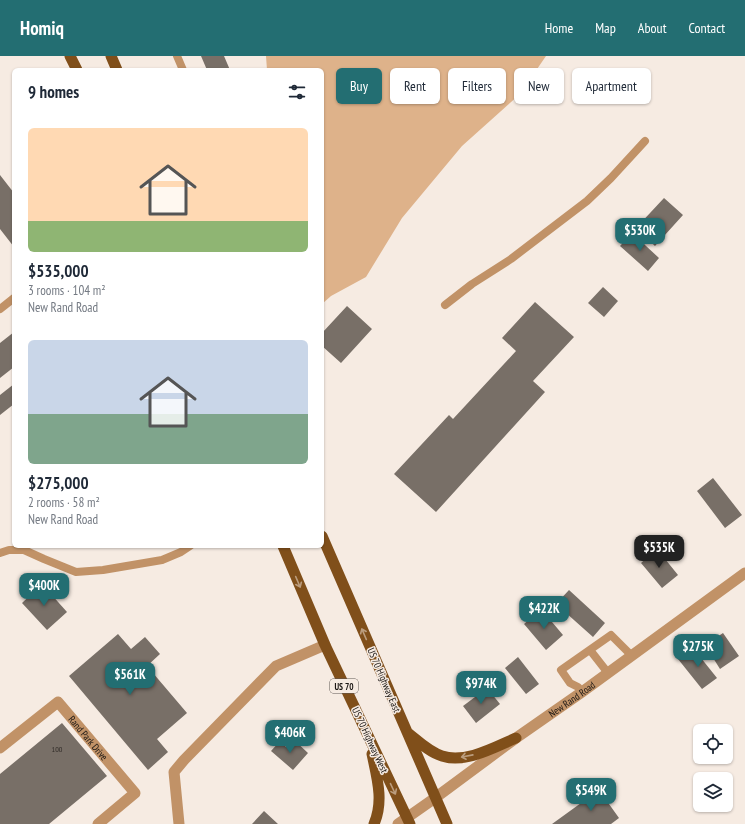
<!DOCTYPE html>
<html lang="en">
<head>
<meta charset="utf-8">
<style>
	:root { --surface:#fff; --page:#f6f6f7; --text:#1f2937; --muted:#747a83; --accent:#236e72 }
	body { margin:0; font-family:"PT Sans Narrow",sans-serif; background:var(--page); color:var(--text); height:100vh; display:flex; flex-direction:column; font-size:15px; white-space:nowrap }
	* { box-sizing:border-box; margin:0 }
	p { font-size:13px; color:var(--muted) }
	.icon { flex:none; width:22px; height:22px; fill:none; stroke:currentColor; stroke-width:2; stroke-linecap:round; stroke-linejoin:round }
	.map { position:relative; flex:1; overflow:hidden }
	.side { position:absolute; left:12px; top:12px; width:312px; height:480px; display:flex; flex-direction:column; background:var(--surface); border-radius:6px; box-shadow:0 1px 3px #0004 }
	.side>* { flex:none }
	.guide { position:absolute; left:336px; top:12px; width:349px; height:36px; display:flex; gap:8px }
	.buttons { position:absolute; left:693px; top:668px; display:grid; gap:8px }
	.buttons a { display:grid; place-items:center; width:40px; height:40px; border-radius:6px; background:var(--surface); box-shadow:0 1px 3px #0004; font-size:20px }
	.price { position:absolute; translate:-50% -34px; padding:0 9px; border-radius:8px; background:var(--accent); color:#fff; font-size:13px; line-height:26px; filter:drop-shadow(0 1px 2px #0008) }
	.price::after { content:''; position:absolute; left:50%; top:24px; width:12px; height:9px; margin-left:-6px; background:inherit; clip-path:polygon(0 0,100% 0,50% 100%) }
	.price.on { background:#222; color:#fff }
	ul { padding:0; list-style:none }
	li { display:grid; align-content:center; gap:8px; height:212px; padding:0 16px }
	li span { display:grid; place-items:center; height:124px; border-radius:6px; color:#555 }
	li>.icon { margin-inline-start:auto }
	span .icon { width:72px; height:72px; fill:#fffc; stroke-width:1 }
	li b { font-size:17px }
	h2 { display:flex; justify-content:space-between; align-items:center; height:48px; padding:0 16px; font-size:17px }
	.pill { padding:0 14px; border-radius:6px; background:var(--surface); box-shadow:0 1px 3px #0004; font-size:14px; line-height:36px }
	.pill.on { background:var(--accent); color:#fff }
	header { display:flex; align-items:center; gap:24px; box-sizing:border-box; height:56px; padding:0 20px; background:var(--accent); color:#fff }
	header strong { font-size:19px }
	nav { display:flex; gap:22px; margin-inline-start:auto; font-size:14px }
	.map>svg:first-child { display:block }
	.green { fill:#deb28a }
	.building { fill:#786f67 }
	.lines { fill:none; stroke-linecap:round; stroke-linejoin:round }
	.service { stroke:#c19267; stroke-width:8 }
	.minor { stroke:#c19267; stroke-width:11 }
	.tertiary { stroke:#c19267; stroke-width:11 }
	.primary { stroke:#804f1a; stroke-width:11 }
	.oneway { stroke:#bb9d7e }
	.labels { text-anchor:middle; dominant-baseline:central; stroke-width:3; stroke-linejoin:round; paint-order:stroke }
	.number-label { font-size:8px; fill:#322d29 }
	.shield { fill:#f6ebe2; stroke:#5d5752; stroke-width:1 }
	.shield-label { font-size:9px; font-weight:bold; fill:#1b1714 }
	.street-label { font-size:10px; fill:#1b1714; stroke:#f6ebe2 }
</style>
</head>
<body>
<header>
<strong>Homiq</strong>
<nav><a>Home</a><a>Map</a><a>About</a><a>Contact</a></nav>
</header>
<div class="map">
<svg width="745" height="768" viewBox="0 0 745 768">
	<rect width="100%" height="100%" fill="#f6ebe2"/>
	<path class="green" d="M 266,0 L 546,0 L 520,38 L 462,90 L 402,162 L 366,221 L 331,240 L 322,248 L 322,14 L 267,14 Z"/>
	<path class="building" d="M 201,0 L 224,0 L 230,14 L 207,14 Z
		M 0,119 L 14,137 L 14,191 L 0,173 Z
		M 664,142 L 683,159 L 655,190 L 636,172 Z
		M 632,177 L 659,202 L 648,215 L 620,190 Z
		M 603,231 L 618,245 L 604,261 L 588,247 Z
		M 535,246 L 574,281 L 533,325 L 545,336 L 436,456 L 394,418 L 449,359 L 453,363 L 516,295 L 502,282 Z
		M 347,250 L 372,273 L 341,307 L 322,290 L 322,277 Z
		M 14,276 L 14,311 L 0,322 L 0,287 Z
		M 14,328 L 14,348 L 0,359 L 0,339 Z
		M 713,422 L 742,459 L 725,472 L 697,435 Z
		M 657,493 L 678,519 L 662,532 L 641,507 Z
		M 42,528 L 67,556 L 47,574 L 22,547 Z
		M 569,534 L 605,567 L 593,581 L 556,548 Z
		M 541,553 L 563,579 L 546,594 L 524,568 Z
		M 723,577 L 739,600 L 720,613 L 705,589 Z
		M 118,578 L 131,593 L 145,581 L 160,598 L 147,610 L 187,657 L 157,683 L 168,696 L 148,714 L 69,620 Z
		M 693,592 L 717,622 L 702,633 L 678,603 Z
		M 518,601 L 539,628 L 526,638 L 505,612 Z
		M 487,632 L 500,648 L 476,667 L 463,650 Z
		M 62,667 L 107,720 L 49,768 L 0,768 L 0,718 Z
		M 293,683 L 308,697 L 293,714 L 271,695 L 280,685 L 286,691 Z
		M 599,734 L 619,762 L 611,768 L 552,768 Z
		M 264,755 L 278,768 L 252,768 Z"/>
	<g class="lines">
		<path class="service" d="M 177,0 L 183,14
			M 445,249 L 472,228 L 511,203 L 587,145 L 611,122 L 645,85
			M 0,253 L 14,242
			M 0,497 L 9,494 L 24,494 L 44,503 L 76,516 L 103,514 L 162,504 L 181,496 L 190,490
			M 590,594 L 608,617
			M 582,636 L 578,631 L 570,627 L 561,614 L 611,579 L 631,599"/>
		<g class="minor">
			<path id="s1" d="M 0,692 L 58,646 L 135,737 L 98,768"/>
			<path d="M 179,768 L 174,716 L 184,704 L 276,610 L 325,589"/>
		</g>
		<path class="tertiary" id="s2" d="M 398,768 L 435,742 L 516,682 L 582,636 L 745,517"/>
		<path class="primary" d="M 70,0 L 77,14
			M 111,0 L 117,14
			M 322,480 L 447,768
			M 283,490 L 325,589 L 410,768
			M 408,677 C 418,685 429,696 442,700 C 465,708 495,691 516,682
			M 372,698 C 377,722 384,745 374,768"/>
	</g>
	<defs><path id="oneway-shaft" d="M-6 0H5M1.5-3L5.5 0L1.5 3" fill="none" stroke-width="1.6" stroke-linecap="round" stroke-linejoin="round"/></defs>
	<g class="oneway">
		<use href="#oneway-shaft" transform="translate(298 526) rotate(67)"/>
		<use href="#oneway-shaft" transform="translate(364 578) rotate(-113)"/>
		<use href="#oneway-shaft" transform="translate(467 700) rotate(169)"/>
		<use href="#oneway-shaft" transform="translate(393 733) rotate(65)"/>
	</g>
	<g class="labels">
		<g class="number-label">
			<text x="57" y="693">100</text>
		</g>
		<rect class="shield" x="330" y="623" width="28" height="14" rx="3"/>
		<g class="shield-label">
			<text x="344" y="630">US 70</text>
		</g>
		<g class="street-label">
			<text transform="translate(384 624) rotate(67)">US 70 Highway East</text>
			<text stroke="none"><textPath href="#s2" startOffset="214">New Rand Road</textPath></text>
			<text stroke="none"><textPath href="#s1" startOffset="121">Rand Park Drive</textPath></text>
			<text transform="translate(370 684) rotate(65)">US 70 Highway West</text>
		</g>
	</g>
</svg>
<div class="buttons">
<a><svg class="icon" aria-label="locate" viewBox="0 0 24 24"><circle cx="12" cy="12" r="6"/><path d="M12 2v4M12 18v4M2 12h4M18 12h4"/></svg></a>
<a><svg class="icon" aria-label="layers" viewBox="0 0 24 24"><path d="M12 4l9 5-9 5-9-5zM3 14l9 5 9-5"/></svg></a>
</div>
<b class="price" style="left:640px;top:196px">$530K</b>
<b class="price on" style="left:659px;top:513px">$535K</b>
<b class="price" style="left:44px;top:551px">$400K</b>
<b class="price" style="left:544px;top:574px">$422K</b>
<b class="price" style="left:698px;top:612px">$275K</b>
<b class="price" style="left:130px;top:640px">$561K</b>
<b class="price" style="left:481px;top:649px">$974K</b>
<b class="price" style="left:290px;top:698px">$406K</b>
<b class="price" style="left:591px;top:756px">$549K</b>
<div class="guide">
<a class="pill on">Buy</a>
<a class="pill">Rent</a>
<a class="pill">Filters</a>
<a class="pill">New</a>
<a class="pill">Apartment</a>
</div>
<section class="side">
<h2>9 homes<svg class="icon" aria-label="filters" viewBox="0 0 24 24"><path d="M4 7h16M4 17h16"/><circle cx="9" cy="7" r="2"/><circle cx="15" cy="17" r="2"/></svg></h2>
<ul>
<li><span style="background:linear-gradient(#ffd9b3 75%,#8fb573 0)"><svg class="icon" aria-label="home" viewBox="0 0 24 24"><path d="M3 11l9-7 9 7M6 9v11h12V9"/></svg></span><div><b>$535,000</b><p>3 rooms · 104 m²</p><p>New Rand Road</p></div></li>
<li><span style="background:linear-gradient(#c9d6e8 60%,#7fa58c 0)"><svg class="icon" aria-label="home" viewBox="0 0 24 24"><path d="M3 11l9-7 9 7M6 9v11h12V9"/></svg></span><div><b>$275,000</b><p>2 rooms · 58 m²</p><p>New Rand Road</p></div></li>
</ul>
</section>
</div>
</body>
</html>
